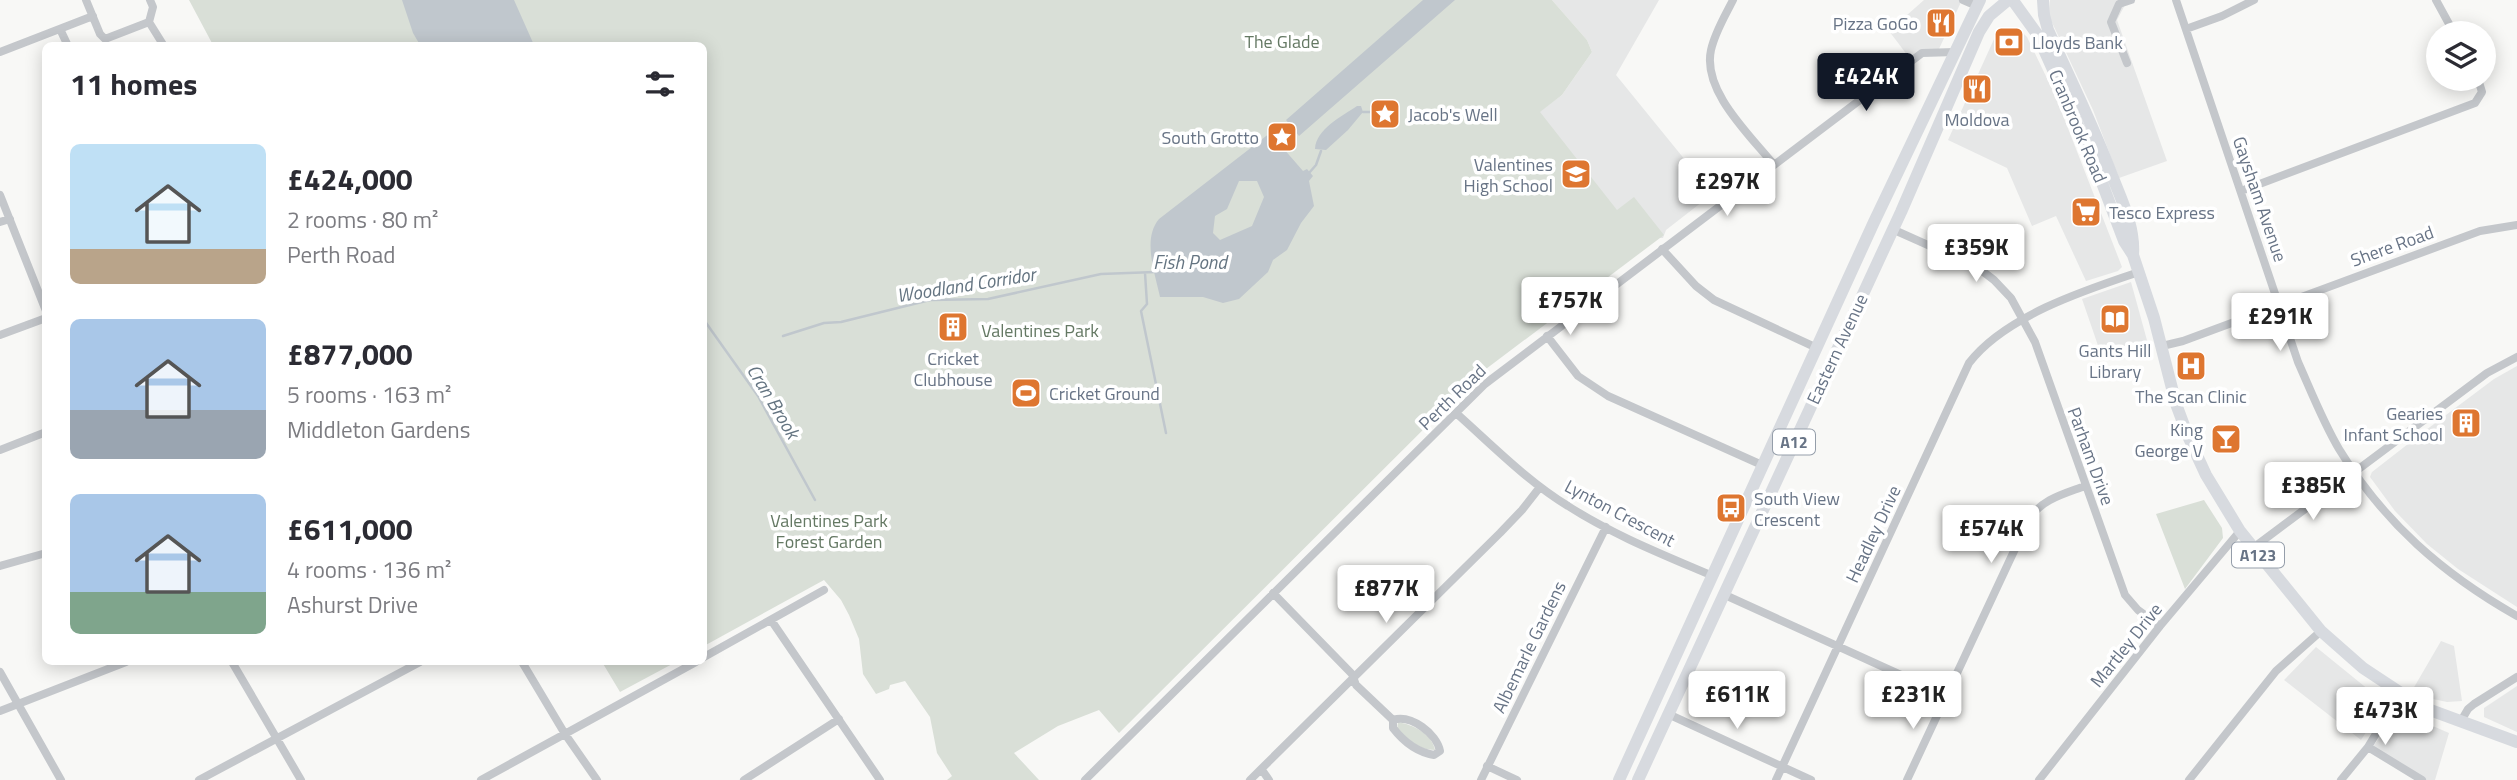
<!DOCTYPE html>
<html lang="en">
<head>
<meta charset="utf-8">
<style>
	:root { --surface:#fff; --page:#f7f7f7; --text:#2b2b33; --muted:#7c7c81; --accent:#111827 }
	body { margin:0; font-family:"Titillium Web",sans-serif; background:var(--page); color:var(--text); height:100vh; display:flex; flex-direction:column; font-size:26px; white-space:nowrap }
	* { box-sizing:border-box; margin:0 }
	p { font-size:23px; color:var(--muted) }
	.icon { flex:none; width:38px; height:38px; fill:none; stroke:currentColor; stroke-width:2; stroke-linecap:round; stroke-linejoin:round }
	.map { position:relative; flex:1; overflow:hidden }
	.drawer { position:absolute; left:42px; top:42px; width:665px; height:623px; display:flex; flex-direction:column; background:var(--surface); border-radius:10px; box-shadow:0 4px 18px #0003 }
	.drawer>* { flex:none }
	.buttons { position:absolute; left:2426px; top:21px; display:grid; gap:14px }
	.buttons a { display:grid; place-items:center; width:70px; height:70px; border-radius:50%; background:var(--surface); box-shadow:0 4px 18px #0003; font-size:35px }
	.price { position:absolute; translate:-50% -60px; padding:0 16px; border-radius:7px; background:#fff; color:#222; font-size:23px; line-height:46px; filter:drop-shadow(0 2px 4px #0008) }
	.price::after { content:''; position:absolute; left:50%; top:42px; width:21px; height:16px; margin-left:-10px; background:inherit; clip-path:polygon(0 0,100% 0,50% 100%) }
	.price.on { background:var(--accent); color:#fff }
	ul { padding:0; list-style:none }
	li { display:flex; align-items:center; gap:21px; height:175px; padding:0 28px }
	li span { display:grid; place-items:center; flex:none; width:196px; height:140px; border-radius:10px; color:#555 }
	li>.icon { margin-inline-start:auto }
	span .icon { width:84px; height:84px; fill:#fffc; stroke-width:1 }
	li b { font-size:30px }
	h2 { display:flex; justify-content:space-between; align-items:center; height:84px; padding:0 28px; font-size:30px }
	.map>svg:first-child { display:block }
	.built { fill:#e6e7e7 }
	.green { fill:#d9dfd7 }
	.water { fill:#c0c7cd; fill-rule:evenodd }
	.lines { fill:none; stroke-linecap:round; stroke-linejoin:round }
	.stream { stroke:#c0c7cd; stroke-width:2.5 }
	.minor { stroke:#c4c7cb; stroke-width:8 }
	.primary { stroke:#d7dadf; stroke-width:12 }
	.trunk { stroke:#d7dadf; stroke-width:12 }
	.labels { text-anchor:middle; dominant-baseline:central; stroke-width:7; stroke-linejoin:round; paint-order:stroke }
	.shield { fill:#fff; stroke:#959eaa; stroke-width:2 }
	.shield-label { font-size:16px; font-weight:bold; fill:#687486 }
	.poi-label { font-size:18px; fill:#687486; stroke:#fff; text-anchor:end }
	.park-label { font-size:18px; fill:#647863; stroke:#fff }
	.street-label { font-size:18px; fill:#687486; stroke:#fff }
	.water-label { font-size:19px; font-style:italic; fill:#647481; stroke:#fff }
</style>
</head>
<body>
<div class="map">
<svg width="2517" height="780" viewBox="0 0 2517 780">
	<rect width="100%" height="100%" fill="#f8f8f6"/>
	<path class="built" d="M 1552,0 L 1659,0 L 1616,75 L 1716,198 L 1708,204 L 1702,202 L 1666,230 L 1663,238 L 1371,237 L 1562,95 L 1592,52 L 1587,40 Z
		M 1924,0 L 1962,0 L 1938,51 L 1911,60 L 1889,31 Z
		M 2050,0 L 2134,0 L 2126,3 L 2117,20 L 2167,161 L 2119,178 L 2093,110 L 2049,16 Z
		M 2008,27 L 2020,30 L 2027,37 L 2055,95 L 2122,267 L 2118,271 L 2086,281 L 2056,216 L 2032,226 L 2007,168 L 1948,140 L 1995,37 Z
		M 2131,282 L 2148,344 L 2103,360 L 2082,299 Z
		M 2517,366 L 2517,607 L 2458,569 L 2427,544 L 2395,511 L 2370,477 L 2372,472 L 2426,430 L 2494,379 Z
		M 2441,641 L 2454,646 L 2462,701 L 2447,702 L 2433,699 L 2413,689 Z
		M 2316,647 L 2385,703 L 2361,740 L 2284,680 Z
		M 2517,686 L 2517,732 L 2484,717 L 2484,708 Z
		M 2398,711 L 2449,733 L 2435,780 L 2417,780 L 2372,748 Z"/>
	<path class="green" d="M 189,0 L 1552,0 L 1587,40 L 1592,52 L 1562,95 L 1540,112 L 1617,210 L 1634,197 L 1664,235 L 1478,375 L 1119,733 L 1099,710 L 1058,726 L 1014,753 L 1039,780 L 947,780 L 952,776 L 937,753 L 930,717 L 905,681 L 890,685 L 889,689 L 876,694 L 863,674 L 859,639 L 849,615 L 841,600 L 824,580 L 704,646 L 704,46 L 213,45 Z
		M 2204,500 L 2222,528 L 2223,538 L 2185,589 L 2156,514 Z
		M 602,662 L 676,662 L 620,692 Z
		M 1398,722 C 1414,725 1432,734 1435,750 C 1419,750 1408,739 1397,729 Z"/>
	<path class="water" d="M 402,0 L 514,0 L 534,45 L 420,45 L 413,33 Z
		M 1423,0 L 1455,0 L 1299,136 L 1286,120 Z
		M 1357,106 L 1361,106 L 1363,112 L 1348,130 L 1326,150 L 1315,149 C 1316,129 1342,116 1357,106 Z
		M 1270,133 L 1303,171 L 1307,169 L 1313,176 L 1309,181 L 1314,206 L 1301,223 L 1287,250 L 1273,260 L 1268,272 L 1239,299 L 1223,303 L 1203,297 L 1160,297 C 1155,273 1142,239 1159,219 ZM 1239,181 L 1257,181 L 1264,197 L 1252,226 L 1220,240 L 1213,233 L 1215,216 L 1227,209 Z"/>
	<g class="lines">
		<path class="stream" d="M 1363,112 L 1378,112
			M 1383,113 L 1385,114
			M 1278,142 L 1281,139
			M 1309,173 L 1316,165 L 1321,151
			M 1145,273 L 1147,304 L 1141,311 L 1166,433
			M 704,320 L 758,396 L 815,500
			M 783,336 L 824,323 L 841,322 L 930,300 L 988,299 L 1101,274 L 1155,272"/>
		<path class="minor" d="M 86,0 L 100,34 L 105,39 L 149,22 L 164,46
			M 1733,0 C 1725,16 1715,32 1711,50 C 1702,91 1750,135 1774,165
			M 1963,0 L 1977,6
			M 2176,0 L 2298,362 C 2311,391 2323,422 2339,449 C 2384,523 2443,574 2517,616
			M 2436,0 L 2454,33
			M 149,22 L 153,7 L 150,0
			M 60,29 L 68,46
			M 2186,29 L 2222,16 L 2254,0
			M 0,52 L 93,16
			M 2127,63 L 2111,22 L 2119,4 L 2131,0
			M 2241,191 L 2475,103 L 2482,92 L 2478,79
			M 0,195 L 46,311
			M 0,222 L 10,219
			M 1892,229 L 1977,267 L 1994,280 L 2011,298 L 2035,342 L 2125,595 L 2138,610 L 2160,626
			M 1662,249 L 1696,286 L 1714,300 L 1817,348
			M 0,335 L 46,318
			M 1547,336 L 1578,376 L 1608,396 L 1762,465
			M 2162,346 L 2183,341 L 2480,231 L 2517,225
			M 1456,413 C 1492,445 1527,481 1568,506 C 1613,535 1664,555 1713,576
			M 0,450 L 46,432
			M 2253,548 L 2487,373 L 2517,357
			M 0,566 L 46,553
			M 1273,593 L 1352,674 L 1356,685 L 1393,720 L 1393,728 C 1403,741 1417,752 1434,755 L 1440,751 C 1437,734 1411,714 1393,720
			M 1725,595 L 1945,695
			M 771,620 L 880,780
			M 704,657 L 824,590
			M 232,662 L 301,780
			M 522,662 L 565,734 L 597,780
			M 0,672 L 61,780
			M 0,711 L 126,662
			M 1668,714 L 1811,780
			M 2461,721 L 2468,709 L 2474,704 L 2517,677
			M 2368,747 L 2422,780
			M 1487,766 L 1517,780
			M 1262,770 L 1269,780
			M 199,780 L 420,662
			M 481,780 L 696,662
			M 744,780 L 839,719
			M 1085,780 L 1485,384 L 1922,53 L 1955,52
			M 1250,780 L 1500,533 L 1522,510 L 1540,487
			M 1481,780 L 1606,527
			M 1776,780 L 1969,363 C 2005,316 2085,290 2139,272
			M 1907,780 L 2029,519 C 2042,499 2064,494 2085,486
			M 2039,780 L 2160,626 L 2240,531
			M 2189,780 L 2276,671 L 2321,631
			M 2341,780 L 2368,747 L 2400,694"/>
		<path class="primary" d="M 2043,0 L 2044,15 L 2048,30 C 2070,79 2094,127 2113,178 C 2123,203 2135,228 2133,255
			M 2014,2 L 2037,34 L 2093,159 L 2124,241 L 2133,255 L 2154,318 L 2176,404 L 2188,436 L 2206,475 L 2240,531 L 2321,631 L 2363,668 L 2422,707 L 2517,742"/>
		<path class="trunk" d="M 1619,780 L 1874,222 L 1980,0
			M 1638,780 L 1901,212 L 1979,32 L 1989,16 L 2007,1"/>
	</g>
	<defs>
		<g id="restaurant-square" transform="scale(1.575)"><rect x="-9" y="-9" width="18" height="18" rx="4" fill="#de7630" stroke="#fff"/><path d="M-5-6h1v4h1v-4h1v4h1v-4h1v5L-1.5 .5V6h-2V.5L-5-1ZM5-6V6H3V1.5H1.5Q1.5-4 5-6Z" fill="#fff"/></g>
		<g id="bank-square" transform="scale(1.575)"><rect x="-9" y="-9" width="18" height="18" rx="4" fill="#de7630" stroke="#fff"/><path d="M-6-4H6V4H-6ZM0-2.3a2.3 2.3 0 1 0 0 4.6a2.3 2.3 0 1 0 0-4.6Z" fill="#fff"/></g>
		<g id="sight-square" transform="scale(1.575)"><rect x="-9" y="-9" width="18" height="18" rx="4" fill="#de7630" stroke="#fff"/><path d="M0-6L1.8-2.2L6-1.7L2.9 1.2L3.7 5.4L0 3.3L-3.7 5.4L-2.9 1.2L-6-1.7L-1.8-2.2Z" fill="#fff"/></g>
		<g id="school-square" transform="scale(1.575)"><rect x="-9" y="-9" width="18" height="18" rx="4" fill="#de7630" stroke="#fff"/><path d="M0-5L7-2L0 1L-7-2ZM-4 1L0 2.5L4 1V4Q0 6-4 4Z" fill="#fff"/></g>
		<g id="supermarket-square" transform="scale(1.575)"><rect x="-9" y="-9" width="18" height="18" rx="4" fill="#de7630" stroke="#fff"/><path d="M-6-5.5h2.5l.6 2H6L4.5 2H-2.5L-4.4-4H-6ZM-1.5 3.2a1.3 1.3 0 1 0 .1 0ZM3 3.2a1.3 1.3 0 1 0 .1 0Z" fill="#fff"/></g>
		<g id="library-square" transform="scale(1.575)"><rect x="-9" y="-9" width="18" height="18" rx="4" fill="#de7630" stroke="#fff"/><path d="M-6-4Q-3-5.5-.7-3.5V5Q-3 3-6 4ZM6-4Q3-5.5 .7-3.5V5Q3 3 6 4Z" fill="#fff"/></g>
		<g id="building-square" transform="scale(1.575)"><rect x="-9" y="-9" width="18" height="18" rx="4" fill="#de7630" stroke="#fff"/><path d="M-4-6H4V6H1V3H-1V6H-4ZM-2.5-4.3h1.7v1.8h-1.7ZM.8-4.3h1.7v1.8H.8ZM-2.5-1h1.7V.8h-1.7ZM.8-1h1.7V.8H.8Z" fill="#fff"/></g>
		<g id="hospital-square" transform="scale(1.575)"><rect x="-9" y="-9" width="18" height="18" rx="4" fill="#de7630" stroke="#fff"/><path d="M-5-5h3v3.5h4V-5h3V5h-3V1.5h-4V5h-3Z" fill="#fff"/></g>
		<g id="stadium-square" transform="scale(1.575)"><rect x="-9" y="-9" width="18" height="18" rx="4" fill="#de7630" stroke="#fff"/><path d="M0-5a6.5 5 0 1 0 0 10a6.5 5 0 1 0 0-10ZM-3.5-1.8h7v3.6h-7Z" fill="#fff"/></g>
		<g id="bar-square" transform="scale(1.575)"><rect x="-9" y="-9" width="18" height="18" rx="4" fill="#de7630" stroke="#fff"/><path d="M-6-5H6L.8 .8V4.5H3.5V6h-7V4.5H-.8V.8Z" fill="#fff"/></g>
		<g id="bus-square" transform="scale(1.575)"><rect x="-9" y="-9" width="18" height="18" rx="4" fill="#de7630" stroke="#fff"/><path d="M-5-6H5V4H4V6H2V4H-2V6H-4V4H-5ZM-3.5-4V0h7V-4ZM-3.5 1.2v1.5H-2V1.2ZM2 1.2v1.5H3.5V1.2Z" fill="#fff"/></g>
	</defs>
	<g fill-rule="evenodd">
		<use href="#restaurant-square" x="1941" y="23"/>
		<use href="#bank-square" x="2009" y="42"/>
		<use href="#restaurant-square" x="1977" y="89"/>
		<use href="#sight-square" x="1385" y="114"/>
		<use href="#sight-square" x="1282" y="137"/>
		<use href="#school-square" x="1576" y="174"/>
		<use href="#supermarket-square" x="2086" y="212"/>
		<use href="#library-square" x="2115" y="319"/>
		<use href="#building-square" x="953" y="327"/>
		<use href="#hospital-square" x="2191" y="366"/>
		<use href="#stadium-square" x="1026" y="393"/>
		<use href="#building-square" x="2466" y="423"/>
		<use href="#bar-square" x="2226" y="439"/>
		<use href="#bus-square" x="1731" y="508"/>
	</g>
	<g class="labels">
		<g class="shield">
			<rect x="1773" y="429.5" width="42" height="25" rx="5"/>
			<rect x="2232" y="542.5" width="52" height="25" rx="5"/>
		</g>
		<g class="shield-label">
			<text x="1794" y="442">A12</text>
			<text x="2258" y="555">A123</text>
		</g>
		<g class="poi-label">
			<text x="1918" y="23">Pizza GoGo</text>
			<text x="2032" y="42" text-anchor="start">Lloyds Bank</text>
			<text x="1408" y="114" text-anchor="start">Jacob's Well</text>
			<text x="1977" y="119" text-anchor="middle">Moldova</text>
			<text x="1259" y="137">South Grotto</text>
			<text x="1553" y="164">Valentines<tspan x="1553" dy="21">High School</tspan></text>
			<text x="2109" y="212" text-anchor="start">Tesco Express</text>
			<text x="2115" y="350" text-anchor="middle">Gants Hill<tspan x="2115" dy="21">Library</tspan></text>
			<text x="953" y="358" text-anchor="middle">Cricket<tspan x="953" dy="21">Clubhouse</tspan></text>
			<text x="1049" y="393" text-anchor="start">Cricket Ground</text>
			<text x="2191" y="396" text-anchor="middle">The Scan Clinic</text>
			<text x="2443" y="413">Gearies<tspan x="2443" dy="21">Infant School</tspan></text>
			<text x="2203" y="429">King<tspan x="2203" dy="21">George V</tspan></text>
			<text x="1754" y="498" text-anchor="start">South View<tspan x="1754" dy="21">Crescent</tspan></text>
		</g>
		<g class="park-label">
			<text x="1282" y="41">The Glade</text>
			<text x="1040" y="330">Valentines Park</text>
			<text x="829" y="520">Valentines Park<tspan x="829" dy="21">Forest Garden</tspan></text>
		</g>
		<g class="street-label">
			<text transform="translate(2078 126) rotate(67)">Cranbrook Road</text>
			<text transform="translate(2260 199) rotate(71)">Gaysham Avenue</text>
			<text transform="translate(2392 246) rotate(-20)">Shere Road</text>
			<text transform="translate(1837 349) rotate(-65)">Eastern Avenue</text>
			<text transform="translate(1452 397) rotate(-44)">Perth Road</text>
			<text transform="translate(2091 456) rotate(70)">Parham Drive</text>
			<text transform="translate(1620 513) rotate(28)">Lynton Crescent</text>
			<text transform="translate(1873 534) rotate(-65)">Headley Drive</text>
			<text transform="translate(2126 645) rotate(-51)">Martley Drive</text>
			<text transform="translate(1529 647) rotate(-64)">Albemarle Gardens</text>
		</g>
		<g class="water-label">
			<text x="1190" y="261">Fish Pond</text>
			<text transform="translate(966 284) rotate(-9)">Woodland Corridor</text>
			<text transform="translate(774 401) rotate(59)">Cran Brook</text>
		</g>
	</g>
</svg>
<div class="buttons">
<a><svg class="icon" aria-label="layers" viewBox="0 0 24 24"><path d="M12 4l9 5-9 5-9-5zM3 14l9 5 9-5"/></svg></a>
</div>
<b class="price on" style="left:1866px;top:113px">£424K</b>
<b class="price" style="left:1727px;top:218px">£297K</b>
<b class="price" style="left:1976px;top:284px">£359K</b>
<b class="price" style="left:1570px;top:337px">£757K</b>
<b class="price" style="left:2280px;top:353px">£291K</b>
<b class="price" style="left:2313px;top:522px">£385K</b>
<b class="price" style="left:1991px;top:565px">£574K</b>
<b class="price" style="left:1386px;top:625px">£877K</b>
<b class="price" style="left:1737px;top:731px">£611K</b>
<b class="price" style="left:1913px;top:731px">£231K</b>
<b class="price" style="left:2385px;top:747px">£473K</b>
<section class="drawer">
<h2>11 homes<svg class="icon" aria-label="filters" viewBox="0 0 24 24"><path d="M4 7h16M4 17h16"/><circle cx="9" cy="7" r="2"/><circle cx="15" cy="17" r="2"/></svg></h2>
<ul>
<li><span style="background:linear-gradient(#bfe0f5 75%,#b9a48a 0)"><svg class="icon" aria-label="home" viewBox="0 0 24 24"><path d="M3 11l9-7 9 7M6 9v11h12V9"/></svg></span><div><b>£424,000</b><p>2 rooms · 80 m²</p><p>Perth Road</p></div></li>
<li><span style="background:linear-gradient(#a9c7e8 65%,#9aa5b1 0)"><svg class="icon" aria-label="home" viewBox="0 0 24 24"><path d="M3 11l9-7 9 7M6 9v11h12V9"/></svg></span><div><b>£877,000</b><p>5 rooms · 163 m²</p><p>Middleton Gardens</p></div></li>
<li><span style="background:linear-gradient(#a9c7e8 70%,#7fa58c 0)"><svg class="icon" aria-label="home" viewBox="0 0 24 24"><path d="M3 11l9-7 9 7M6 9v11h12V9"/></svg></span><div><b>£611,000</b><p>4 rooms · 136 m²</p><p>Ashurst Drive</p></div></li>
</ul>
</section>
</div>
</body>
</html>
